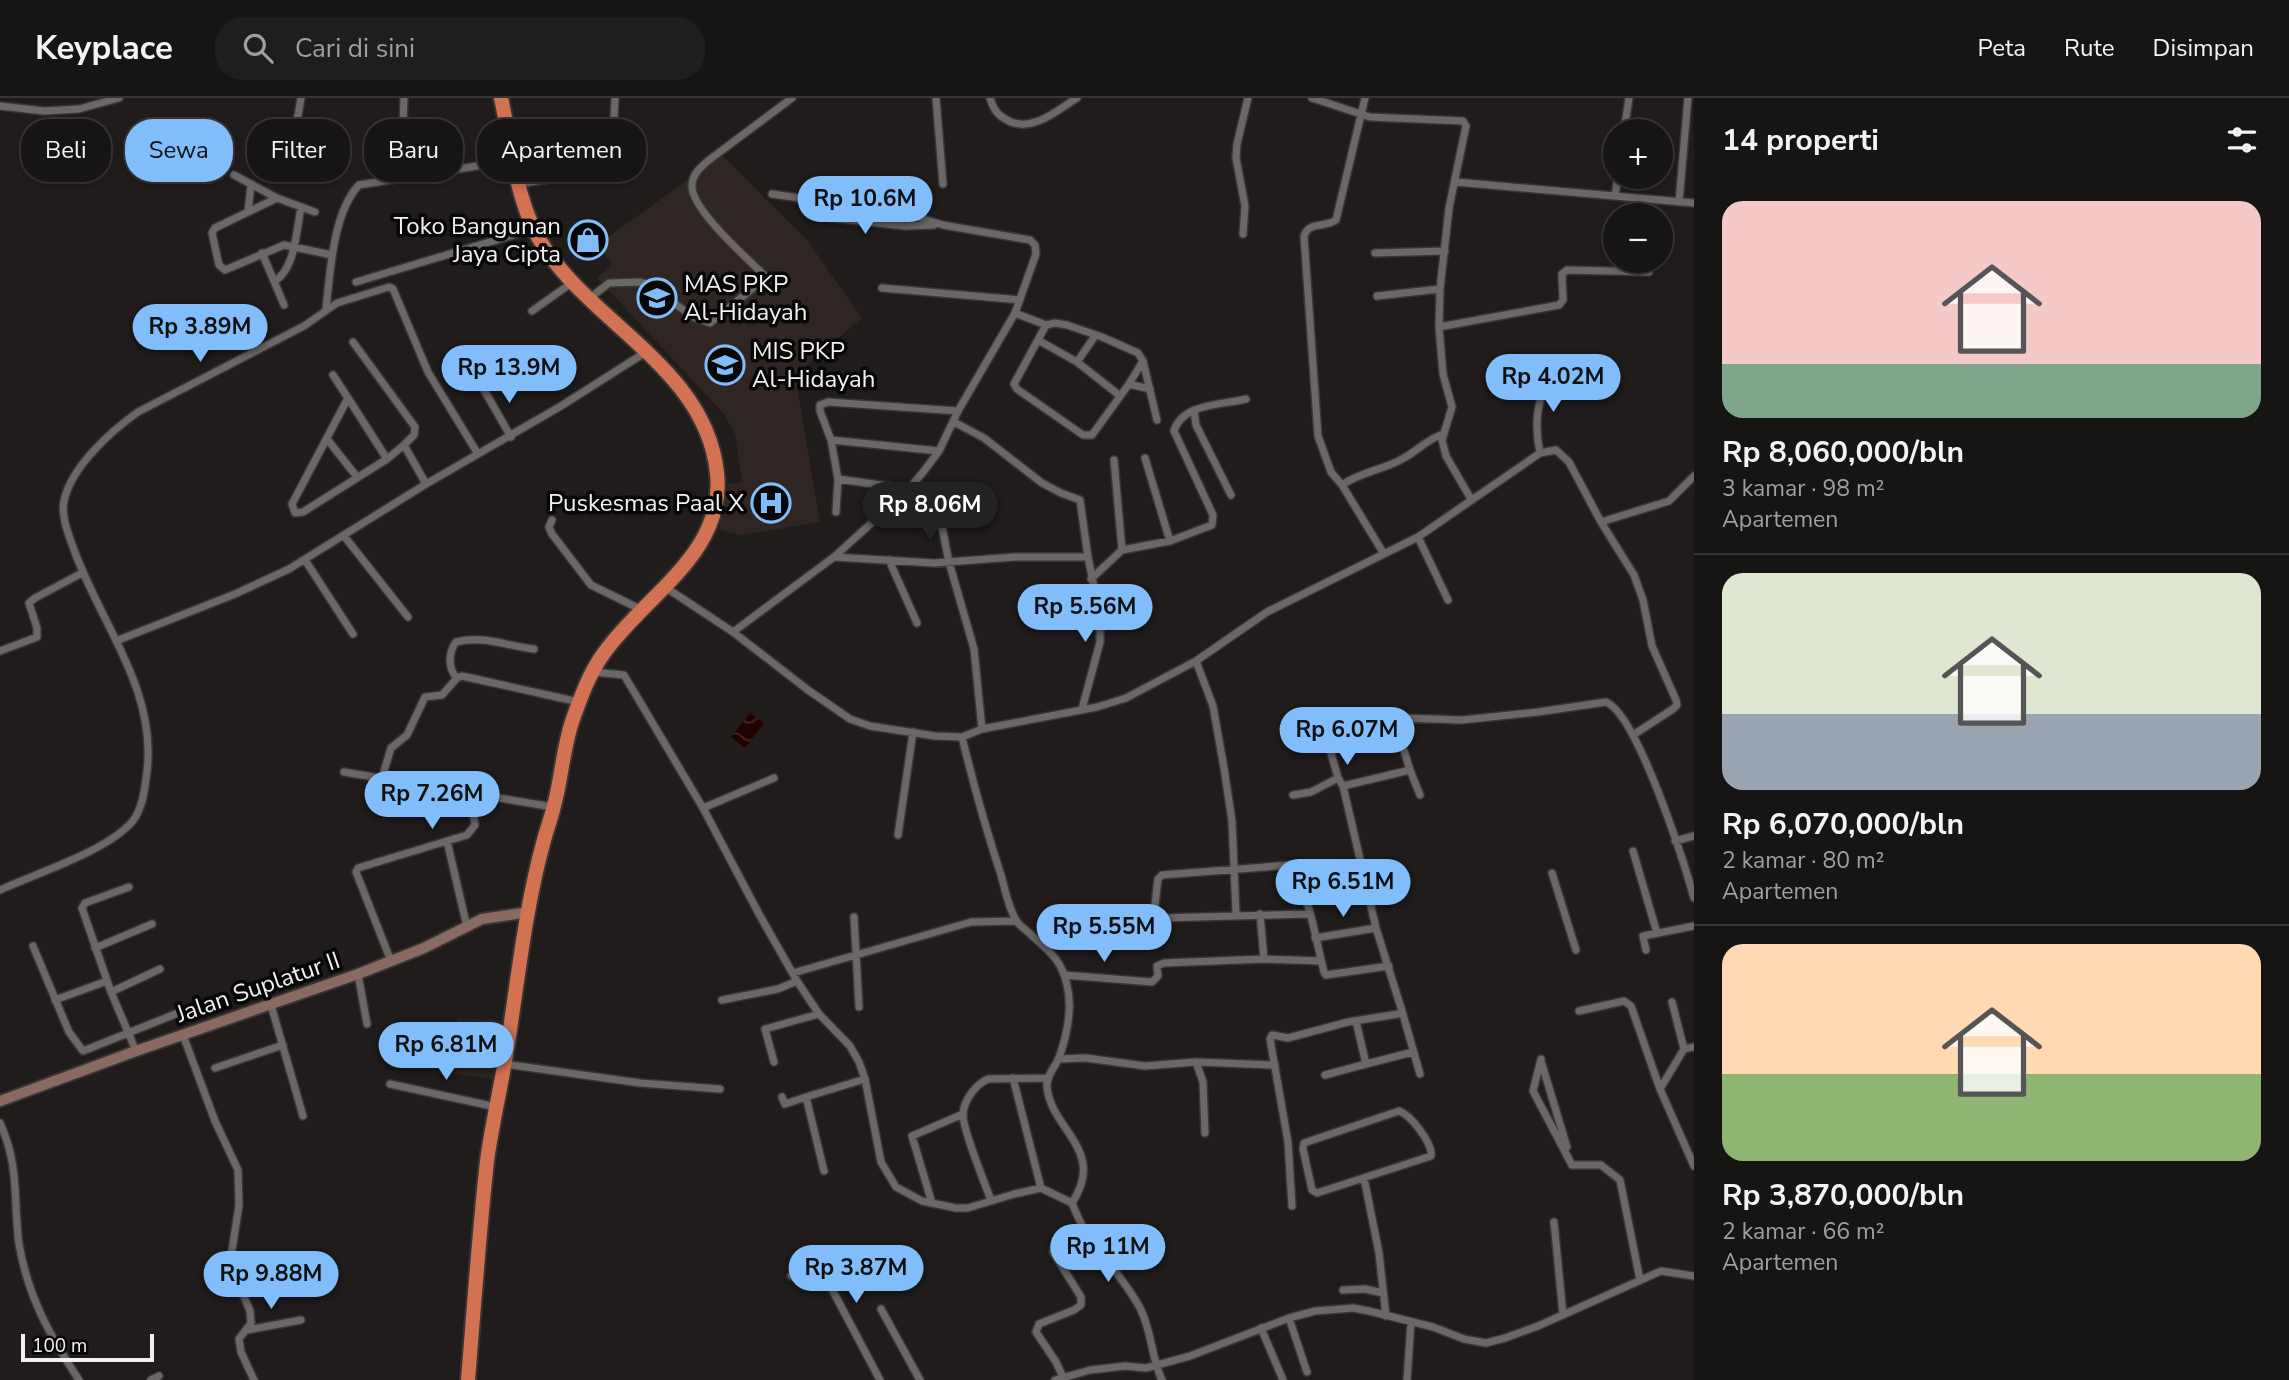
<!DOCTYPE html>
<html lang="id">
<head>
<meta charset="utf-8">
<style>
	:root { --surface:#171514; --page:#201e1d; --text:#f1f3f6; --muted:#9e9fa0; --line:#363434; --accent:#80bdfa }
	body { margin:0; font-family:"Nunito Sans",sans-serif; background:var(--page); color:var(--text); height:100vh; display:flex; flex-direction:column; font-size:26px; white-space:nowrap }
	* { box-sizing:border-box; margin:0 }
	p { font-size:23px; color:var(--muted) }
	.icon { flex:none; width:38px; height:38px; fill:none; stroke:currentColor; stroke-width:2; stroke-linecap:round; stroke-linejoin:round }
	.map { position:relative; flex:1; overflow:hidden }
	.details { display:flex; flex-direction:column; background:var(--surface); width:595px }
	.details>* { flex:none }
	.hud { position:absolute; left:21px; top:21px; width:665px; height:63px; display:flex; gap:14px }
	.controls { position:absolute; left:1603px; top:21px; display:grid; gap:14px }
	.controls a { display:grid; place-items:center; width:70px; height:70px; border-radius:50%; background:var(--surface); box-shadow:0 4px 10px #0003,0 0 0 2px var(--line); font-size:35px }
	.scale { position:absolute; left:21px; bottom:18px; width:133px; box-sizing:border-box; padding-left:7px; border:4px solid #f3f1f0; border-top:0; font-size:19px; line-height:24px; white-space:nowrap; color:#f3f1f0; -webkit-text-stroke:5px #080707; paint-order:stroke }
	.price { position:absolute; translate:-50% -60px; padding:0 16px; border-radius:24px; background:var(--accent); color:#111; font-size:23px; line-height:46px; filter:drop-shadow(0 2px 4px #0008) }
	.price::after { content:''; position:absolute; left:50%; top:42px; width:21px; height:16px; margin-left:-10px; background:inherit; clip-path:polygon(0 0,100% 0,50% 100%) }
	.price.selected { background:#222; color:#fff }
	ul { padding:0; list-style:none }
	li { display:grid; align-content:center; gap:14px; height:371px; padding:0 28px }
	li+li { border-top:2px solid var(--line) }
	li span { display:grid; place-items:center; height:217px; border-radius:21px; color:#555 }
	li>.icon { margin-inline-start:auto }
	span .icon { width:126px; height:126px; fill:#fffc; stroke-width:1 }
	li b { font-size:30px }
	h2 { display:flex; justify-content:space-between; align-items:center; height:84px; padding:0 28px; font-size:30px }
	.chip { padding:0 24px; border-radius:28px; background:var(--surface); box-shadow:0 4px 10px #0003,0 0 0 2px var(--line); font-size:24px; line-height:63px }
	.chip.selected { background:var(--accent); color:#111 }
	header { display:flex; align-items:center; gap:42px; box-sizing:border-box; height:98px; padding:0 35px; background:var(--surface); border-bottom:2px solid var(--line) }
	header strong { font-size:33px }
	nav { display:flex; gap:38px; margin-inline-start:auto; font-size:24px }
	.search { width:490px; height:63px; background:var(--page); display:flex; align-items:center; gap:18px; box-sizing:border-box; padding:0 24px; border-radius:28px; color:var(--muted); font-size:26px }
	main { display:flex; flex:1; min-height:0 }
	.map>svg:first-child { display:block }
	.built { fill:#2f2623 }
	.water { fill:url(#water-waves) }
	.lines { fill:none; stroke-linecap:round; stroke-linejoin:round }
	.street-casing { stroke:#383635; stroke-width:10 }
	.secondary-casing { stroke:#383635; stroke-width:14 }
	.highway-casing { stroke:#383635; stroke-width:18 }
	.street { stroke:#6a6766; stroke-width:7 }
	.secondary { stroke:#896a60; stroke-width:10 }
	.highway { stroke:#d27252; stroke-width:14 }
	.labels { text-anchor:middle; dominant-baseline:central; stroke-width:7; stroke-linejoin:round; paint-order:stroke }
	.poi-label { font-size:24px; fill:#f3f1f0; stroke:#080707; text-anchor:end }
	.street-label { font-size:24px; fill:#f3f1f0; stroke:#080707 }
</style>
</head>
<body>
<header>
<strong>Keyplace</strong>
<div class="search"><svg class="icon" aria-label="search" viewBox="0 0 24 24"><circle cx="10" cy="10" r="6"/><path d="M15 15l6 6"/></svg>Cari di sini</div>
<nav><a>Peta</a><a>Rute</a><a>Disimpan</a></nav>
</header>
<main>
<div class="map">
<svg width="1694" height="1282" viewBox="0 0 1694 1282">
	<defs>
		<pattern id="water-waves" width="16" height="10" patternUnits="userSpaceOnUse" patternTransform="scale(1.75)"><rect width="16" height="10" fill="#220200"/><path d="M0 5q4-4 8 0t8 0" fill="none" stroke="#432726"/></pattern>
	</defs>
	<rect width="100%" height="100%" fill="#1f1c1b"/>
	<path class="built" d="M 722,57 L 807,142 L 862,220 L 795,277 L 820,424 L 742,437 L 719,432 L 728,386 L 742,384 L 735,336 L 724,316 L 597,180 L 612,166 L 597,147 Z
		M 457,920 L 502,922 L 493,981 L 448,975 Z"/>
	<path class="water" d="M 750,615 L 764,625 L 745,650 L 731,639 Z"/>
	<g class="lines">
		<g class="street-casing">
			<path id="street" d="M 936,0 L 943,86
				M 990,0 C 994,13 998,18 1011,24 C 1035,33 1057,12 1077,0
				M 1312,0 L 1370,19 L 1463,23 L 1466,28 L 1449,110 L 1440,191 L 1439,229 L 1443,276 L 1452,309 L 1442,342 L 1446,358 L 1471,401
				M 1365,0 L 1336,122 C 1325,130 1309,123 1304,138 L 1318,338 L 1331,374 L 1342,387 L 1384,456
				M 0,8 L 44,13 L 79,11 L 119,0
				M 1624,33 L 1629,0
				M 290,65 L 301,0
				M 234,77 L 277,100
				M 401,79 L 404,0
				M 1455,84 L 1694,105
				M 519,86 C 546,81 619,75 622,41 L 614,21 L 615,0
				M 1615,98 L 1618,79
				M 811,100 L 821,114 L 831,120 L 905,128 L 934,127
				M 1679,104 L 1688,0
				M 248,114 L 251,86
				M 315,114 L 277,100 L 215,130 L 212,135 L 219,167 L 225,172 L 284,147 L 332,157
				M 1243,136 L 1245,108 L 1236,60 L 1237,46 L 1248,0
				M 262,155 L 274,183 C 295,173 297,130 301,109
				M 1375,155 L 1445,153
				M 274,183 L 284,207
				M 356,184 L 533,131
				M 882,190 L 1020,202
				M 1377,198 L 1440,191
				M 590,200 L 609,185 L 640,184 L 650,187 L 693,219 L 710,225 L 758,186 L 764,177 C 748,161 691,111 692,88 C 692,76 701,69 709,62 L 792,0
				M 326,211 C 330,175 333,114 359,87 L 514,62
				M 532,213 L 573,184
				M 1015,215 L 1046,227 L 1055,225 L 1067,227 L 1102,239 L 1138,255 L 1143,263 L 1157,322
				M 1046,227 L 1014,286 L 1017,291 L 1083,337 L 1092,337 L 1129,286 L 1150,291
				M 1439,229 L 1559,207 L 1563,202 L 1562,176 L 1567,172 L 1649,174
				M 1038,242 L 1077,264 L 1119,297
				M 353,244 L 415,329 L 414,337 L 404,347
				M 1077,264 L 1095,238
				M 333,277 L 348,300 L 292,406 L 295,415 L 303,414 L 387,361 L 404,347 L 426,386
				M 1129,286 L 1143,263
				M 483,290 L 511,339
				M 348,300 L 387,361
				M 1194,312 L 1196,327 L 1231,397
				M 954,324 L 984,340 L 1042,385 L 1061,395 L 1080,402 L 1088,459
				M 327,341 L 357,379
				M 831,342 L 820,313 L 820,307 L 828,304 L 958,313
				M 1540,355 C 1535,332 1534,293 1557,278 C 1564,272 1575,275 1584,276
				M 1145,360 L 1170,443
				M 838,381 L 909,391
				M 1342,387 C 1362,373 1384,372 1404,360 C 1417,353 1429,340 1443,336
				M 836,414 L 838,381 L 831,342 L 939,353
				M 940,419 L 949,464 L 974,551 L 982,631
				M 552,422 L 549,429 L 552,436 L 591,487 L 642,512
				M 1601,424 L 1669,403 L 1694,378
				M 344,438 L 408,519
				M 1418,439 L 1448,502
				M 1122,452 L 1170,443 L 1212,427 L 1213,417 L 1174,333 C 1182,305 1223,307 1246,301
				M 834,459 L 934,465 L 1014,459 L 1088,459 L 1100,519 L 1100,544 L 1082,611
				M 305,462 L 353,536
				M 889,462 L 917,525
				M 1091,481 L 1122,452 L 1114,362
				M 665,489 L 733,534 L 808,592 L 850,621 L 870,628 L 935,638 L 962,639 L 982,631 L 1097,609 L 1126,600 L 1196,563 L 1267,514 L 1418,439 L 1540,355 L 1556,352 L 1569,364 L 1601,424 L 1634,477 L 1643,502 L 1652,548 L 1676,602 L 1677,607 L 1673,611 L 1633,637
				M 733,534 L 834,459 L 909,391 L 924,373 L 939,353 L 958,313 L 1015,215 L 1036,156 L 1035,147 L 1030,142 L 943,127 L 903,115 L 772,96
				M 116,543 L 235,496 L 289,471 L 426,386 L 561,308 L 646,254
				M 0,553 L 37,539 L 37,530 L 29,505 L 35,500 L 82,475
				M 1196,563 L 1213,608 L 1224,670 L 1232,723 L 1236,816
				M 593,574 L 624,577 L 703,710 L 759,816 L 797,883 L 819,916 L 850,948 L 859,964 L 865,981 L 881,1064 L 896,1089 L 922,1103 L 956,1110 L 968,1110 L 1014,1096 L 1041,1090 L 1072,1105 C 1107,1052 1051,1032 1047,989 C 1046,978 1055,969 1059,960 C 1067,937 1073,911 1067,887 C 1061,859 1046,851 1027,833 C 1023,830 1018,826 1016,822 C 1008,809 1005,791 1001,777 C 986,731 973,685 962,639
				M 457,580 C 448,571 448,555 456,544 C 482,537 507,548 534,551
				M 1394,620 L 1410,672 L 1420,697
				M 344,674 L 553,709
				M 382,680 L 391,650 L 407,637 L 425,599 L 442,597 L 457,580 L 462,578 L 579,604
				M 1338,680 C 1334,662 1317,626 1339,618 L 1462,622 L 1538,614 L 1606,604 C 1637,616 1684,764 1694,800
				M 1293,697 L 1311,694 L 1338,680 L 1343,688 L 1410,672
				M 703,710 L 774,680
				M 898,737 L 913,634
				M 447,743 L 467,737 L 475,727 L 473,714 L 465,696
				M 1675,743 L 1694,738
				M 1633,753 L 1657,835
				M 1552,775 L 1576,852
				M 129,789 L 85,805 L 82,810 L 111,894 L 136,953
				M 0,792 C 37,775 105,754 132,724 C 143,711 145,689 147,673 C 157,590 99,524 73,449 C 68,435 61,418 64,403 C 71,369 111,333 138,314 L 304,228 L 337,205 L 389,189 L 393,191 L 428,274 L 478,356
				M 1309,816 L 1161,820 L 1154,815 L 1158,781 L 1162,777 L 1290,767 C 1307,786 1317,847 1324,874 L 1326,877 L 1389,868
				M 854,819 L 859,909
				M 1315,840 L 1376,830
				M 33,848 L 69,934 L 83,953 L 178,915
				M 95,850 L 152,826
				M 1646,852 L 1643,838 L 1694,828
				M 1264,861 L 1321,863
				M 391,863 L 356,774 L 358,770 L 447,743 L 467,829
				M 793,875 L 971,824 L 1016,823
				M 358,876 L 367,926
				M 1064,877 L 1152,884 L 1158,878 L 1157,868 L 1164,865 L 1264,861 L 1260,816
				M 111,894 L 160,871
				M 55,902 L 107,883
				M 722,902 L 778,891 L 797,883
				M 1672,904 L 1684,951
				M 271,907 L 303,1018
				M 1402,913 L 1420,976
				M 1579,913 L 1624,903 L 1631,908 L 1660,991 L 1694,1068
				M 1356,923 L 1366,966 L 1413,954
				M 183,937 L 215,1023 L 238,1072 L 239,1107 L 230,1165 L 250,1213 L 251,1225 L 239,1241 L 241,1254 L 254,1282
				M 1058,961 L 1086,960 L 1145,968 L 1196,964 L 1275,967
				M 1541,961 L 1533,993 L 1572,1067
				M 1541,963 L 1567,1049
				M 774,964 L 765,931 L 819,916
				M 1196,964 L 1203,984 L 1205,1035
				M 505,966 L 640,985 L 720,991
				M 215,970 L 283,947
				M 1325,977 L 1366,966
				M 1013,980 L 1041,1090
				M 390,986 L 496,1009
				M 1660,991 L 1684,951 L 1694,949
				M 782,999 L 785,1006 L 806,999
				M 1399,1013 C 1411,1017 1433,1046 1431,1058 L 1317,1095 L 1312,1092 L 1303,1051 L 1304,1045 Z
				M 0,1025 C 20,1069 13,1101 19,1146 C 28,1199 50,1238 79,1282
				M 1572,1067 L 1601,1067 L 1620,1082 L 1640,1182
				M 824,1073 L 806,999 L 865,981
				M 1364,1080 L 1379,1155 L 1386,1218
				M 991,1102 C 985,1086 962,1030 963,1016 C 964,1002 976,986 988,981 L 1048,980
				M 932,1105 L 912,1038 L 963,1016
				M 1072,1105 C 1076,1115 1080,1125 1086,1134 C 1103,1160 1125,1182 1140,1210 C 1152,1233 1151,1259 1162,1282
				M 1292,1108 L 1288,1044 L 1270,941 L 1272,937 L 1288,940 L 1348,924 L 1398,916 L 1402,913 L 1376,830 L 1343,688
				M 1554,1124 L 1563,1217
				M 817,1163 L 880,1282
				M 791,1178 L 831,1153
				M 1343,1192 L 1365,1191 L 1383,1195
				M 881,1211 L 920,1282
				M 1289,1220 L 1307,1274
				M 1261,1230 L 1283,1282
				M 247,1232 L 301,1222
				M 1063,1279 L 1056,1264 L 1036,1234 L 1039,1226 L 1074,1212 L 1081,1207 L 1081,1199 L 1053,1154 L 1054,1149 L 1085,1132
				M 151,1282 L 159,1278
				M 1055,1282 L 1090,1272 L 1125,1268 L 1146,1270 L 1190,1258 L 1289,1220 L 1315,1213 L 1341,1211 L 1353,1210 L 1369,1213 L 1433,1229 L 1464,1241 L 1486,1245 L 1505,1240 L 1538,1228 L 1661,1173 L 1694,1178
				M 1407,1282 L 1411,1224"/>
		</g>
		<g class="secondary-casing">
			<path id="secondary" d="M 0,1003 L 136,953 L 358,876 L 424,850 L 482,821 L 529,814"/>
		</g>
		<g class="highway-casing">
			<path id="highway" d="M 468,1282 C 474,1209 479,1136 487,1063 C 492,1026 501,989 507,951 C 518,882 525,810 544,742 C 547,731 551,720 554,708 C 562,679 563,647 574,618 C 582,596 590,574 604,555 C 645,497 726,455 717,375 C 706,272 596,228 544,149 C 516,107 512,49 501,0"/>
		</g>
		<use href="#street" class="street"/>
		<use href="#secondary" class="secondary"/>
		<use href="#highway" class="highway"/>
	</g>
	<defs>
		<g id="shop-ring" transform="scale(2.0125)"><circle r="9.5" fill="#080707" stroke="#80bdfa" stroke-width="1.5"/><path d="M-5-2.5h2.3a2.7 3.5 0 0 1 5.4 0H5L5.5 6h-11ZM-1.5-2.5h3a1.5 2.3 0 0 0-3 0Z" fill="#80bdfa"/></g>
		<g id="school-ring" transform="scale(2.0125)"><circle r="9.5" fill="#080707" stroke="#80bdfa" stroke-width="1.5"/><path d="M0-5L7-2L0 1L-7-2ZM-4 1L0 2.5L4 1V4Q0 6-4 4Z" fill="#80bdfa"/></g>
		<g id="hospital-ring" transform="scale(2.0125)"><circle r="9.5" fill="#080707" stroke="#80bdfa" stroke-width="1.5"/><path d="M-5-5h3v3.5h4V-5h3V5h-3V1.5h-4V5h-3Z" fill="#80bdfa"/></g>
	</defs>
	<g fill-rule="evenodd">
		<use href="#shop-ring" x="588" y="142"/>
		<use href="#school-ring" x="657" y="200"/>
		<use href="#school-ring" x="725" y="267"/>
		<use href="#hospital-ring" x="771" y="405"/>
	</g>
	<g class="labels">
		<g class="poi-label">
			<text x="561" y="128">Toko Bangunan<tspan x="561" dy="28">Jaya Cipta</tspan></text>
			<text x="684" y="186" text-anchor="start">MAS PKP<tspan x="684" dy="28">Al-Hidayah</tspan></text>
			<text x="752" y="253" text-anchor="start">MIS PKP<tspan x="752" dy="28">Al-Hidayah</tspan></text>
			<text x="744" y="405">Puskesmas Paal X</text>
		</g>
		<g class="street-label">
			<text transform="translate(258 889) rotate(-19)">Jalan Suplatur II</text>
		</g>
	</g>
</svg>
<div class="controls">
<a>+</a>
<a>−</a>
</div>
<div class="scale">100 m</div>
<b class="price" style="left:865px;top:138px">Rp 10.6M</b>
<b class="price" style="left:200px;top:266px">Rp 3.89M</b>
<b class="price" style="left:509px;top:307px">Rp 13.9M</b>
<b class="price" style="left:1553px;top:316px">Rp 4.02M</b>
<b class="price selected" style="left:930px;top:444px">Rp 8.06M</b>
<b class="price" style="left:1085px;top:546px">Rp 5.56M</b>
<b class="price" style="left:1347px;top:669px">Rp 6.07M</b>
<b class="price" style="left:432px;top:733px">Rp 7.26M</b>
<b class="price" style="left:1343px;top:821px">Rp 6.51M</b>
<b class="price" style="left:1104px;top:866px">Rp 5.55M</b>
<b class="price" style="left:446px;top:984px">Rp 6.81M</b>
<b class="price" style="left:1108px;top:1186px">Rp 11M</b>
<b class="price" style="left:856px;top:1207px">Rp 3.87M</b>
<b class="price" style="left:271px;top:1213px">Rp 9.88M</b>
<div class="hud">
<a class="chip">Beli</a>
<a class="chip selected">Sewa</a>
<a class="chip">Filter</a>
<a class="chip">Baru</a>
<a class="chip">Apartemen</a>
</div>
</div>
<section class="details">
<h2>14 properti<svg class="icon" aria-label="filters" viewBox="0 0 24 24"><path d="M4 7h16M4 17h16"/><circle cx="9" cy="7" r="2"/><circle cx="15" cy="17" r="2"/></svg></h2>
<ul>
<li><span style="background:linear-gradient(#f6c9c9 75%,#7fa58c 0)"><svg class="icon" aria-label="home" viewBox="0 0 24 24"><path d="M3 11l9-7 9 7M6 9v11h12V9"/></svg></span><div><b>Rp 8,060,000/bln</b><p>3 kamar · 98 m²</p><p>Apartemen</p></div></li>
<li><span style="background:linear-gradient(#dfe7d0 65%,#9aa5b1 0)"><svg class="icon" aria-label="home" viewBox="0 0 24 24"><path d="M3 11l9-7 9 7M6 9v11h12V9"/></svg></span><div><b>Rp 6,070,000/bln</b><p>2 kamar · 80 m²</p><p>Apartemen</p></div></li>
<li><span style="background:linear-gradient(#ffd9b3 60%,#8fb573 0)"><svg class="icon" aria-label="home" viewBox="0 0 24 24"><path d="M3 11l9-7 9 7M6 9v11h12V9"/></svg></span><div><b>Rp 3,870,000/bln</b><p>2 kamar · 66 m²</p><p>Apartemen</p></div></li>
</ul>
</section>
</main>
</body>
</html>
